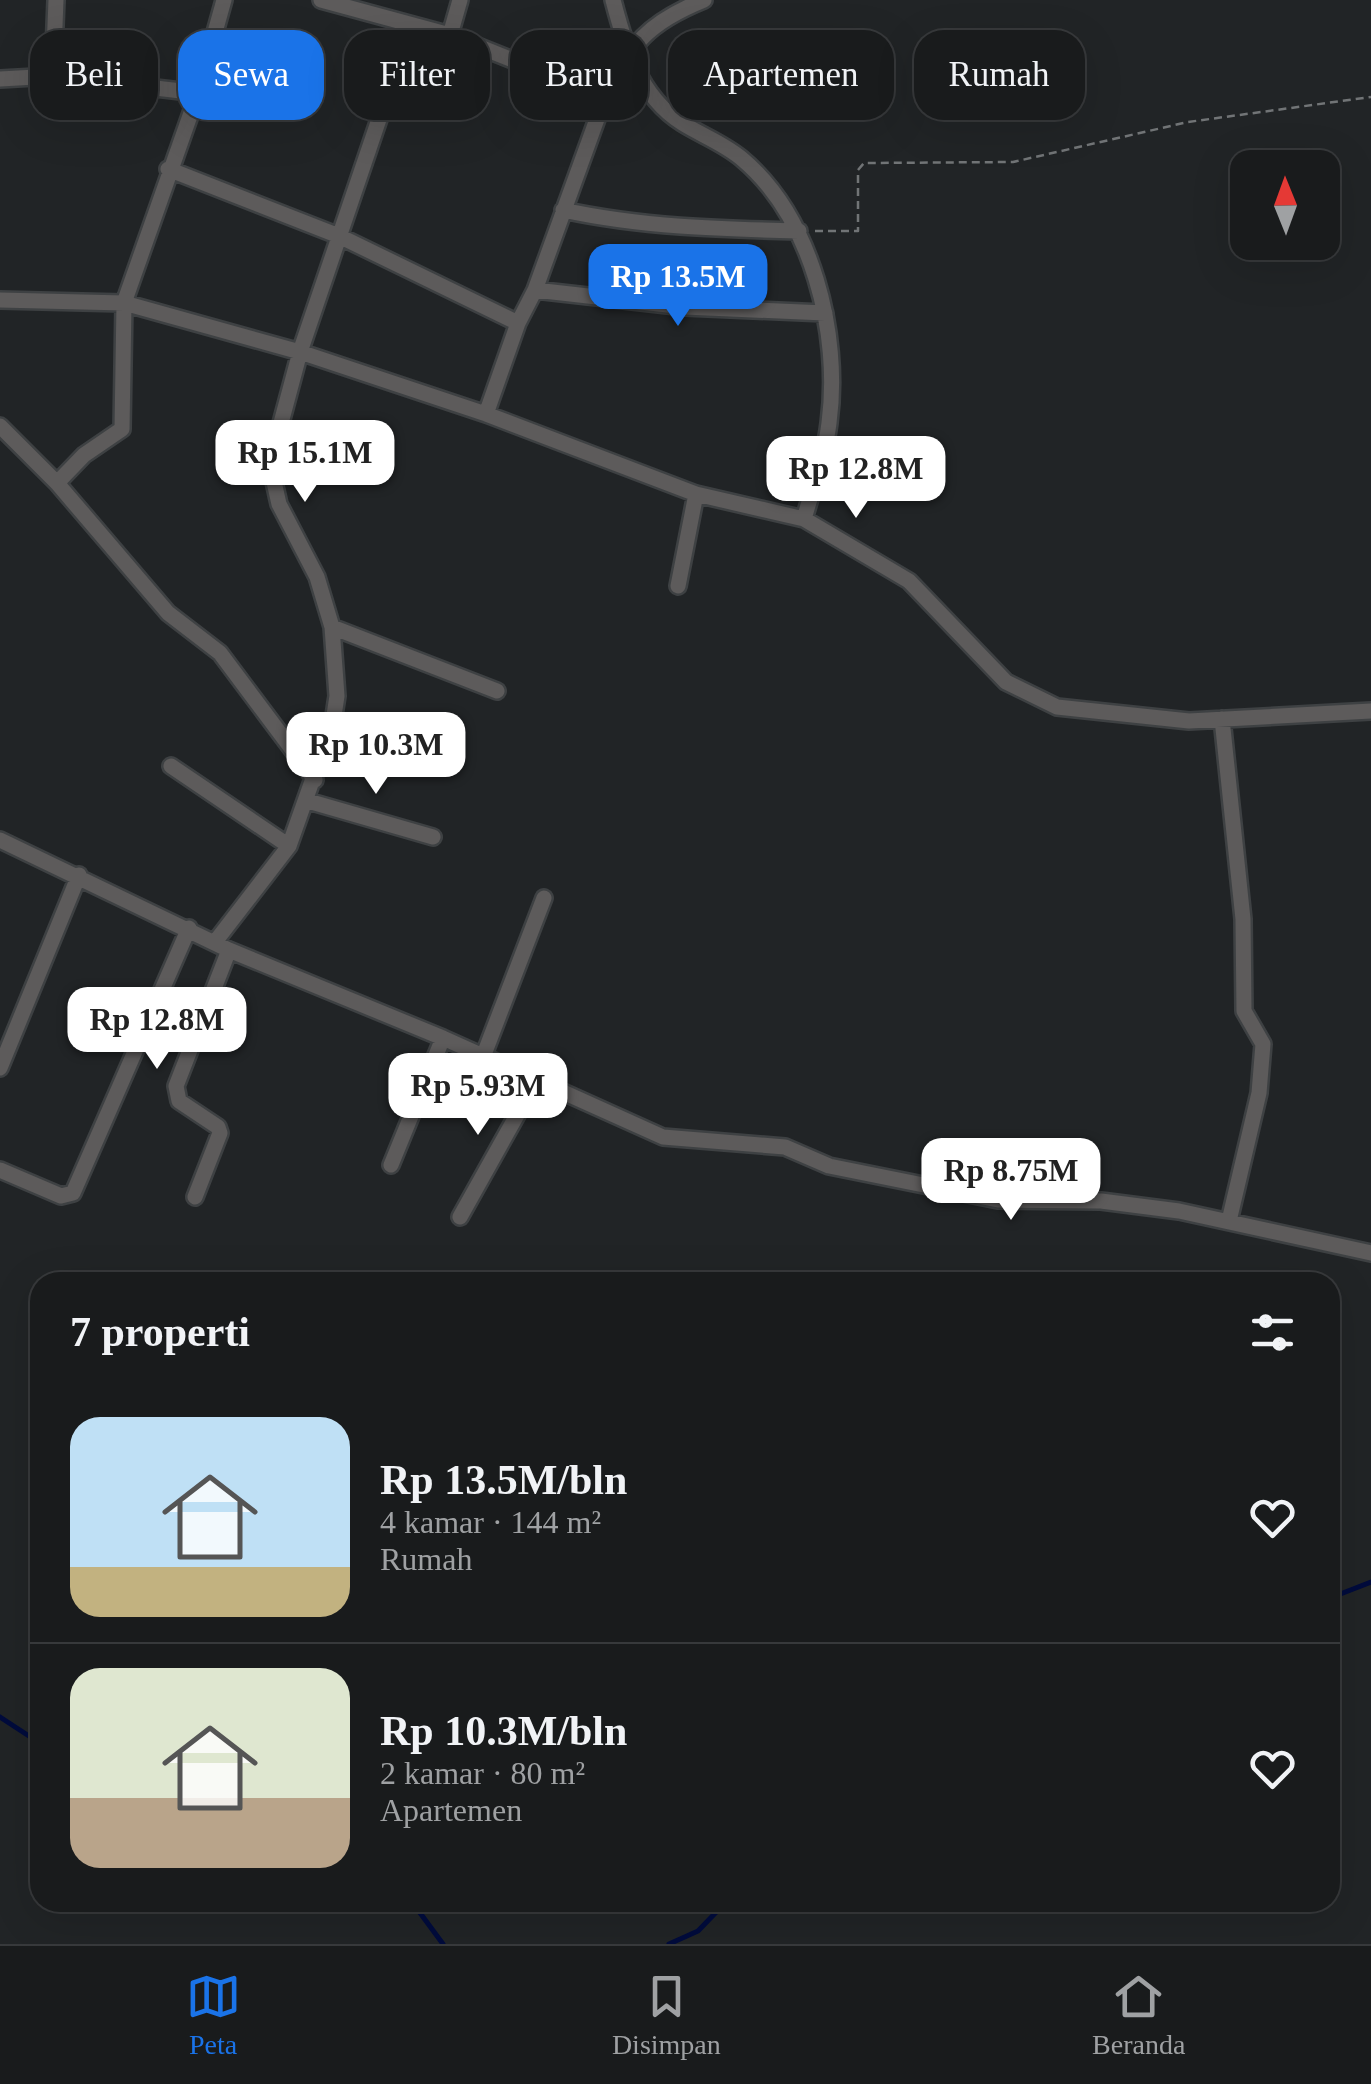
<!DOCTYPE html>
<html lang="id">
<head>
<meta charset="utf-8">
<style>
	:root { --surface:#191b1c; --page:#222425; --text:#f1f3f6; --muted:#9fa1a3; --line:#37393b; --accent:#1a73e8 }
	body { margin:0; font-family:"Times New Roman",serif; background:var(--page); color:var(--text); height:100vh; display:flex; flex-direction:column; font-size:38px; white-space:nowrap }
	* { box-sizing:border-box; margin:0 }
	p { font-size:32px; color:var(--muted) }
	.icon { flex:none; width:55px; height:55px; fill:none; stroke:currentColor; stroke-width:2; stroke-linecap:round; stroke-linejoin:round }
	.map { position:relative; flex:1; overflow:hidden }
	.panel { position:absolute; left:30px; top:1272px; width:1310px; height:640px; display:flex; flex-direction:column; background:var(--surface); border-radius:30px; box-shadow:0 10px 40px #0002,0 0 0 2px var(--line) }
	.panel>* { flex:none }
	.banner { position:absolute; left:30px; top:30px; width:1312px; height:90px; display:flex; gap:20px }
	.needle { width:65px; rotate:359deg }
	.tools { position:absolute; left:1230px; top:150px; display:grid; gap:20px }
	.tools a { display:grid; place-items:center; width:110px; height:110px; border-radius:20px; background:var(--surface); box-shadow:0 10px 40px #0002,0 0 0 2px var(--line); font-size:50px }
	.price { position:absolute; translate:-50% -85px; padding:0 22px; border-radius:20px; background:#fff; color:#222; font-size:32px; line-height:65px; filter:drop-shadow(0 2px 5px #0008) }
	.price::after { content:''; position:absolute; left:50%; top:60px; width:30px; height:22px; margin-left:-15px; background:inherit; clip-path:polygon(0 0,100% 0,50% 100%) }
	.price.current { background:var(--accent); color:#fff }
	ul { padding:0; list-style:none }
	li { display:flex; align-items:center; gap:30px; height:250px; padding:0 40px }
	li+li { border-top:2px solid var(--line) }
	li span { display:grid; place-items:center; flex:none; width:280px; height:200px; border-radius:30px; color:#555 }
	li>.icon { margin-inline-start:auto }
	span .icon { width:120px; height:120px; fill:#fffc; stroke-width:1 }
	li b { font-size:42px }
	h2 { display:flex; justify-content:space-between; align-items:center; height:120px; padding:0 40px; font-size:42px }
	.tag { padding:0 35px; border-radius:30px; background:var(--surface); box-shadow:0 10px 40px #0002,0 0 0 2px var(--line); font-size:35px; line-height:90px }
	.tag.current { background:var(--accent); color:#fff }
	.dock { display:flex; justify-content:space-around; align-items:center; height:140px; border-top:2px solid var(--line); background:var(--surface); font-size:28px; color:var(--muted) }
	.dock a { display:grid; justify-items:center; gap:5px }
	.dock .current { color:var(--accent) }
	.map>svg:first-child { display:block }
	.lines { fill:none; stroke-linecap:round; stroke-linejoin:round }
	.stream { stroke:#000b3c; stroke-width:5 }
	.street-casing { stroke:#3e4143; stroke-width:20 }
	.path { stroke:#717476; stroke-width:2.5; stroke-dasharray:8 5; stroke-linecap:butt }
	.street { stroke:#5d5b5b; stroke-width:15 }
</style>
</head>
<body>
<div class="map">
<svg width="1371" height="1944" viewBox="0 0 1371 1944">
	<rect width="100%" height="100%" fill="#212426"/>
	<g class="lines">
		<path class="stream" d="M 1330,1598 L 1371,1582
			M 0,1717 L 32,1738 L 40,1756
			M 412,1902 L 443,1944
			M 669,1944 L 698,1931 L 726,1902"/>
		<g class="street-casing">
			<path id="street" d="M 321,0 L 450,35 L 605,97 C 631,44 647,23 704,0
				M 613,0 C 625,46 639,96 682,123 C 701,135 723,143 741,158 C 812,217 841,334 829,423 C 825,456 813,487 804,519 L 909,581 L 1006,682 L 1057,707 L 1189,721 L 1371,711
				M 450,35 L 460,0
				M 53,76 L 56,0
				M 0,79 L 53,76 L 198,93
				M 168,169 L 339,236 L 518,323 L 535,290 L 605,97
				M 563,210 C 641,227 719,229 799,231
				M 535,290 L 685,307 L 825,313
				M 0,300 L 124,303 L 300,352 L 486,414 L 696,494 L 804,519
				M 486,414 L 518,323
				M 0,426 L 57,483 L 168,613 L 220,653 L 315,780
				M 57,483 L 84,455 L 122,429 L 124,303 L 198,93 L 224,0
				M 678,586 L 696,494
				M 332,627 L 497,691
				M 1222,719 L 1243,919 L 1244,1011 L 1263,1044 L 1259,1093 L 1229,1221
				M 171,766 L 289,846
				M 308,801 L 433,837
				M 0,840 L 229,950 L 443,1038 L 663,1137 L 785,1147 L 829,1166 L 998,1200 L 1101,1201 L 1179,1211 L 1371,1253
				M 215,942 L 289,846 L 333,722 L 337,696 L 332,627 L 317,577 L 279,504 L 270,464 L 300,352 L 411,25
				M 472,1052 L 463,1091 L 481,1103 L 504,1067
				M 483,1057 L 544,898
				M 0,1068 L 79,875
				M 391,1165 L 443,1038
				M 0,1170 L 61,1196 L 73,1193 L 189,928
				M 195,1197 L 220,1133 L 218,1127 L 179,1101 L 176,1086 L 229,950
				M 460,1217 L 536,1081"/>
		</g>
		<path class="path" d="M 815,231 L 858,231 L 858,170 L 864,163 L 1013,162 L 1188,122 L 1371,97"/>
		<use href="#street" class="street"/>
	</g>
</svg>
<div class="tools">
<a><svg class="needle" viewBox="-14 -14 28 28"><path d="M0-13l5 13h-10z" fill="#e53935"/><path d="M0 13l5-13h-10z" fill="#9fa1a3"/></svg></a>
</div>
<b class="price current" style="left:678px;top:329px">Rp 13.5M</b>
<b class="price" style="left:305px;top:505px">Rp 15.1M</b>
<b class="price" style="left:856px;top:521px">Rp 12.8M</b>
<b class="price" style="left:376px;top:797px">Rp 10.3M</b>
<b class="price" style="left:157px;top:1072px">Rp 12.8M</b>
<b class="price" style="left:478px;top:1138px">Rp 5.93M</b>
<b class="price" style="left:1011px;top:1223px">Rp 8.75M</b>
<div class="banner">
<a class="tag">Beli</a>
<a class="tag current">Sewa</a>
<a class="tag">Filter</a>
<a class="tag">Baru</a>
<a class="tag">Apartemen</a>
<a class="tag">Rumah</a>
</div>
<section class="panel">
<h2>7 properti<svg class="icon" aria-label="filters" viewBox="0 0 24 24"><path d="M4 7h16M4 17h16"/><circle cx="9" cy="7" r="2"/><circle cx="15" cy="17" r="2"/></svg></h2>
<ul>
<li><span style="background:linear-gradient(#bfe0f5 75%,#c2b280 0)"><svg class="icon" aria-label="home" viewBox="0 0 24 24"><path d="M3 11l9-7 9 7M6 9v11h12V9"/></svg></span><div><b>Rp 13.5M/bln</b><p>4 kamar · 144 m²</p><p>Rumah</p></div><svg class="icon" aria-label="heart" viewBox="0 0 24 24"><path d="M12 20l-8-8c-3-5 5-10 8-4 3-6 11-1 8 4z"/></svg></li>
<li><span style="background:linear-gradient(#dfe7d0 65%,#b9a48a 0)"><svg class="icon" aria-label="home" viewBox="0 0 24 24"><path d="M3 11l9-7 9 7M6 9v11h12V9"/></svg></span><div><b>Rp 10.3M/bln</b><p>2 kamar · 80 m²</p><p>Apartemen</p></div><svg class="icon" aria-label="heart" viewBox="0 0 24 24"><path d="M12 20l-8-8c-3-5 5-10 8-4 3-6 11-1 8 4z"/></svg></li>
</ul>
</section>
</div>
<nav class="dock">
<a class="current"><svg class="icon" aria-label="map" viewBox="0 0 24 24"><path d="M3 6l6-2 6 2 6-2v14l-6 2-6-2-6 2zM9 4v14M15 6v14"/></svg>Peta</a>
<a><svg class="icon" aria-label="saved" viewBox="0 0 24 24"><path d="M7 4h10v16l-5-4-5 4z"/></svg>Disimpan</a>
<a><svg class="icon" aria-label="home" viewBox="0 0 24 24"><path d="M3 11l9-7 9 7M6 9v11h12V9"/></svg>Beranda</a>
</nav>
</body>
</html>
